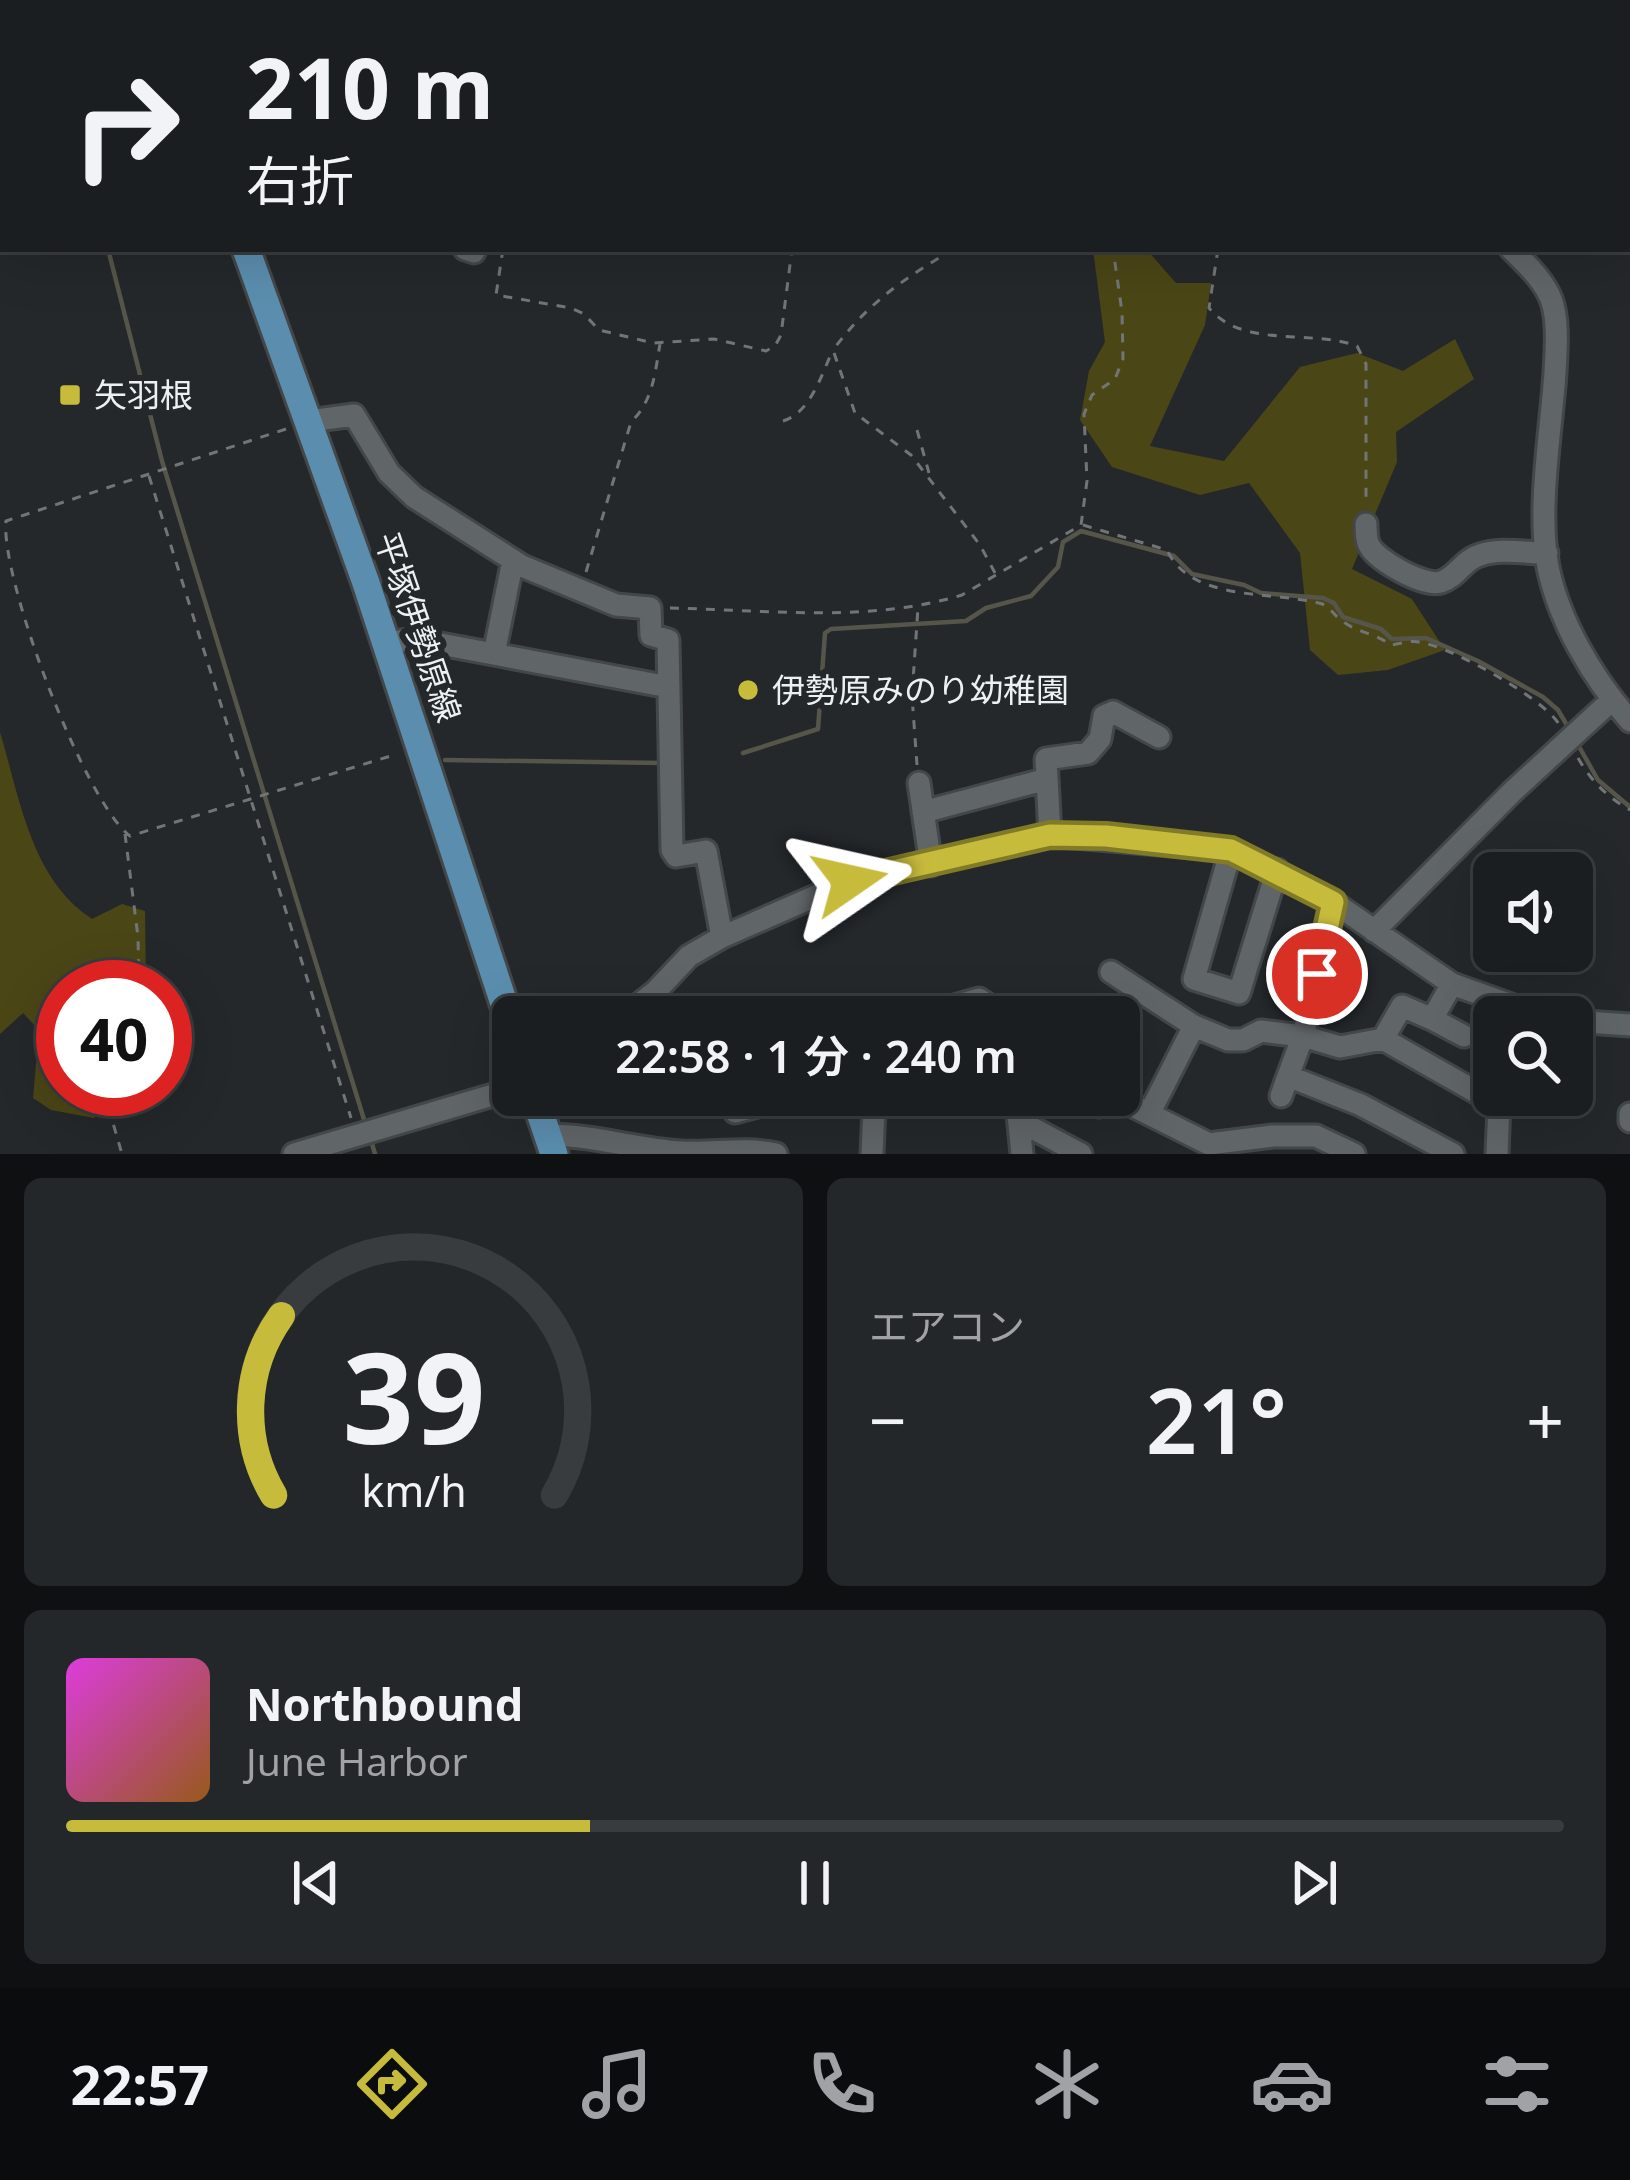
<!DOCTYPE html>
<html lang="ja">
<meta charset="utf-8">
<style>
:root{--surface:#1b1e20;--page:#242729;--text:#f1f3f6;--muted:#a0a2a5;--line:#393c3e;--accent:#c7bb3c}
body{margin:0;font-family:"Noto Sans","Noto Sans JP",sans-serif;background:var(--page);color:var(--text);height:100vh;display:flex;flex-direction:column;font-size:45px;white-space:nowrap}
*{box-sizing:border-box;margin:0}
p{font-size:39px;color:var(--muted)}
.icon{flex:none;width:66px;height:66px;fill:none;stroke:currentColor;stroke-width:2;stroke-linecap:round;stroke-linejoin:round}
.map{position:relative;height:1154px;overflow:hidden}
.panel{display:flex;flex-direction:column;gap:24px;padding:24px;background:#0f1012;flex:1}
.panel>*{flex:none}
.guide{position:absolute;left:0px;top:0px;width:1632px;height:252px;box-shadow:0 12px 48px #0002,0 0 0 3px var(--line);background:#1b1e20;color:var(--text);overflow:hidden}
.tools{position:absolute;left:1473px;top:852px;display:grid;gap:24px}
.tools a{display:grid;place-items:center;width:120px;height:120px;border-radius:18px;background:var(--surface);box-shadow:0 12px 48px #0002,0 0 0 3px var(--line);font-size:60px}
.speed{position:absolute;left:36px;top:960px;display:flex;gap:24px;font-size:60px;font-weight:700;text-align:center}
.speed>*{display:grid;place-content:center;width:156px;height:156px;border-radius:50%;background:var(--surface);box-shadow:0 12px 48px #0002,0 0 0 3px var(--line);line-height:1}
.speed .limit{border:18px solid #d22;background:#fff;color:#111}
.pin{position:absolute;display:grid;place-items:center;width:102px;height:102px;color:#fff;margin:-51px;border:6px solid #fff;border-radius:50%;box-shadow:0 3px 12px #0007}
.me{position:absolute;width:132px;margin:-66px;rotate:79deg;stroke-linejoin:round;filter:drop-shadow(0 0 9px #0008)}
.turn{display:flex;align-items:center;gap:42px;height:252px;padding:0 48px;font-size:54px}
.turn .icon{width:156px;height:156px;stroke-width:2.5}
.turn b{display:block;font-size:84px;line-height:102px}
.big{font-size:90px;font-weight:600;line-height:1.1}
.panel .card{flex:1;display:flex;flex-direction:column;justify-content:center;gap:18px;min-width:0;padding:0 42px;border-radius:18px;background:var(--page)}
.panel .dial{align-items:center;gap:0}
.dial svg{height:312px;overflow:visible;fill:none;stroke:var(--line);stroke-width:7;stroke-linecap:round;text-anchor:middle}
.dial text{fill:var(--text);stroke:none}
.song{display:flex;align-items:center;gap:36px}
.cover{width:144px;height:144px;border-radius:18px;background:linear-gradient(135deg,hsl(300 70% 55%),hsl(30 70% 35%))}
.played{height:12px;border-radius:6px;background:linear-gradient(90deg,var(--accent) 35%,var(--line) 35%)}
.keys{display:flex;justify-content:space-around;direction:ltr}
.heat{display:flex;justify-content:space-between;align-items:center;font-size:66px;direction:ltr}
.panel .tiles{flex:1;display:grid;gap:24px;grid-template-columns:1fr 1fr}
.card:last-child{grid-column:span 2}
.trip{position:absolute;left:492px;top:996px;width:648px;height:120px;border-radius:18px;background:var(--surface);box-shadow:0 12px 48px #0002,0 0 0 3px var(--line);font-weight:600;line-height:120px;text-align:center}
.tab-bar{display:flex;height:192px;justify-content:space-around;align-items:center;background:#0b0c0d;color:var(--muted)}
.tab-bar .icon{width:84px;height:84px}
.tab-bar .selected{color:var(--accent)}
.tab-bar b{font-size:54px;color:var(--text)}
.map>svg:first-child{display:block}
.green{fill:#4b4616}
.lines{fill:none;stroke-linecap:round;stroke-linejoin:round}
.stream{stroke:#565549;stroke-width:4.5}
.minor-casing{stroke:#434749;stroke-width:27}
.major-casing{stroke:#434749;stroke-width:33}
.path{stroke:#717577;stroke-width:3;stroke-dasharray:9 9;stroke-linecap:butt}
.minor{stroke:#606568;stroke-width:21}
.major{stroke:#5b8eae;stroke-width:27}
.route-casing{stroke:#817a27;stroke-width:30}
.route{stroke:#c7bb3c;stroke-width:21}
.poi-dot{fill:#c7bb3c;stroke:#24282b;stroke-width:4.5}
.labels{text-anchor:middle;stroke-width:12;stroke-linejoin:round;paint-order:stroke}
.poi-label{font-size:33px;fill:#edf0f2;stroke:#24282b;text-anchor:start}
.street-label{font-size:33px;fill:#edf0f2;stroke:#24282b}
</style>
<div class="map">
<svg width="1630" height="1154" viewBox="0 0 1630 1154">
<rect width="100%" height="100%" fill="#24282b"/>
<path class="green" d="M1093,249h53l30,34h35l-6,42 -55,121 74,15 76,-94 57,-14 46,18 52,-32 19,40 -78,53 1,30 -45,107 60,30 33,51 -57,20 -50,5 -28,-25 -10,-97 -51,-70 -49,12 -88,-28 -32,-47 9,-49 16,-29z
M0,732c20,67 31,147 92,187l30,-15 23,7 1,76h-83v102h61l-30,29 -43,-8 -18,-12 6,-68 -16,-17 -23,21z"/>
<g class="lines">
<path class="stream" d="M100,0v3
M108,249l54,212 204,665
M1577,743l21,37 32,27
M743,753l75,-24 7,-96 6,-4 135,-8 20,-13 45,-12 27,-29 5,-25 18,-11 93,25 18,18 52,11 17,8 62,5 11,5 9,14 38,12 11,10 34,-1 52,23 65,36 15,13 10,17
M445,760l217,3
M370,1137l5,17"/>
<defs>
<path id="minor" d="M590,0l1,3
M672,0v3
M1096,0l3,3
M1306,0v3
M281,3l1,-3
M407,3l2,-3
M465,249l9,3
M1511,249c15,15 32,30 40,50 8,21 5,52 4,74 -4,59 -18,136 -7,194 11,55 45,111 82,154
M309,421l45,-6 35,58 25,24 108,69 94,39 34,3 1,27 17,5 4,210 4,6 30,-5 16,86
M1366,524c0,6 0,13 2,19 6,17 56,44 73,39 16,-5 23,-23 39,-27 20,-7 46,-2 67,-2
M386,643l28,-4 255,48
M494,654l19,-94
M919,783l12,82
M923,812l124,-33
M1050,835l-4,-76 42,-6 12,-14 4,-23 9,-4 46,25
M1231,850l-37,129 45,14 38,-123
M1374,931l138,-139 100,-92
M1111,972l83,54 34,14h15l18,-9 42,5 37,11 43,-8 19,-33 30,13 20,-35
M623,1017l33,-26 33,-35 33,-19 128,-56 200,-46 181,15 102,52 119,82 93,33
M915,1017l64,-18 12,8 3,10
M1432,1019l32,17
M1572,1021l58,4
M1383,1039l116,66 -2,49
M1288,1076l15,-40 30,-134
M869,1095l5,14 -2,45
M1016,1095l6,59
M1281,1096l7,-20 73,29 92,49
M1099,1106l24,-5 86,43 64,-8h43l38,18
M735,1112l65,-17
M1149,1114l45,-88
M1630,1114v7
M1021,1122l60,32
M548,1135c45,0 88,14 133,17 32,2 63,-5 95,2
M294,1154l219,-65"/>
<path id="major" d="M145,0l1,3
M246,249l120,334 147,448
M534,1095l20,59"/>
</defs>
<use href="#minor" class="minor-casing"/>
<use href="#major" class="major-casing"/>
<path class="path" d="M805,0l2,3
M1237,0l2,3
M846,3l3,-3
M1250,3l3,-3
M1629,174h1
M503,249l-7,46 75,13 13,6 15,16 54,13 61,-4 52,12 9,-5 6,-11 11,-86
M954,249c-51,30 -85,53 -121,101l22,63 56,42 69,90 15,28
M1218,249l-9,59c34,41 103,21 148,38l9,18v140
M783,421c27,-8 38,-45 49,-69
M286,429l-280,92c-6,57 78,280 124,315l267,-82
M917,430l12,43
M149,476l202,642
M1083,525l84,25c24,52 104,41 152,53 12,3 13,11 22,17 14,12 34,13 50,25 8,-1 20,-5 28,-3 31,4 124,56 140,82
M586,572l45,-150c22,-21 24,-49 29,-78
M670,608c97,2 199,15 292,-13l119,-70 6,-44 -3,-67 8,-19 23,-16 8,-20 -1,-47 -9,-63
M1578,758c14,24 28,38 52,52
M917,765l-5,-69 6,-89
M125,834l13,103 1,50
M112,1089l1,34 9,31"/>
<use href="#minor" class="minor"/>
<use href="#major" class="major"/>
</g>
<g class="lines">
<defs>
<path id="route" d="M850,881l200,-46 56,1 125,14 102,52 -16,72"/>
</defs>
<use href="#route" class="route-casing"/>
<use href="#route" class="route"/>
</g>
<g class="poi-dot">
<rect x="58" y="383" width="24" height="24" rx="6"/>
<circle cx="748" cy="690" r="12"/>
</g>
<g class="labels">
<g class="poi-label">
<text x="94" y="407">矢羽根</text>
<text x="772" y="702">伊勢原みのり幼稚園</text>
</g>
<g class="street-label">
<text transform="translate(418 627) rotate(71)" y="12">平塚伊勢原線</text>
</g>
</g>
</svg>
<div class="tools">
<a><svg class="icon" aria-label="sound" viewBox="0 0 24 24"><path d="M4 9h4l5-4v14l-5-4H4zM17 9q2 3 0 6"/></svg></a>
<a><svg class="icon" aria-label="search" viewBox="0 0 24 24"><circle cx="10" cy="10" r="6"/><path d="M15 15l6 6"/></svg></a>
</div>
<div class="speed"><div class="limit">40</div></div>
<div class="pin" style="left:1317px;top:974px;background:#d93025"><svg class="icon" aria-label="arrive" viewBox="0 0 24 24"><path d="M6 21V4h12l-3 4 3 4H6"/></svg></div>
<svg class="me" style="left:850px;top:881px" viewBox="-20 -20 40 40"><path d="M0-17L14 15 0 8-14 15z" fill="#c7bb3c" stroke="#fff" stroke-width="4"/></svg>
<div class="trip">22:58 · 1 分 · 240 m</div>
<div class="guide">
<div class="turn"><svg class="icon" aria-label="right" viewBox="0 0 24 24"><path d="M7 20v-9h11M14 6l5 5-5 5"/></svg><div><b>210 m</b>右折</div></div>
</div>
</div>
<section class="panel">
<div class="tiles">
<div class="card dial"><svg viewBox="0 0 100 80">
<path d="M14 69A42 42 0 1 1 86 69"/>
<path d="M14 69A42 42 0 0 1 16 23" stroke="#c7bb3c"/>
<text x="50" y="56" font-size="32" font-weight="700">39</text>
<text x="50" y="72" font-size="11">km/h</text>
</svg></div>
<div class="card"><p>エアコン</p>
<div class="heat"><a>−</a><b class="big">21°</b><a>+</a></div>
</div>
<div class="card">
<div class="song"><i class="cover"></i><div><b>Northbound</b><p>June Harbor</p></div></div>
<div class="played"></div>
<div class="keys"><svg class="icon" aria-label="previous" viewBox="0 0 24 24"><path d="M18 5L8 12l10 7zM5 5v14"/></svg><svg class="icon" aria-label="pause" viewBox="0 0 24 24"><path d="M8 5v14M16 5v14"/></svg><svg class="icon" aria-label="next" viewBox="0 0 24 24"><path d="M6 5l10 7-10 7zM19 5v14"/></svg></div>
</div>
</div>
</section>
<nav class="tab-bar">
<b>22:57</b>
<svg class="icon selected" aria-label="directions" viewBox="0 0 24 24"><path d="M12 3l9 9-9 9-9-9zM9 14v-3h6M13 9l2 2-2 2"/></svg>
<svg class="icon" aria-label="music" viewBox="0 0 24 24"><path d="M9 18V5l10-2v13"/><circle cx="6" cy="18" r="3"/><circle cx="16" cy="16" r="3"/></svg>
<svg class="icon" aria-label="phone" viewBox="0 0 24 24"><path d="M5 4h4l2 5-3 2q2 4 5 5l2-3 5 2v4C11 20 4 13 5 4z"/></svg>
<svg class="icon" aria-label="climate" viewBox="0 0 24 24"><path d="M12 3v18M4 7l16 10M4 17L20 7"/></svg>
<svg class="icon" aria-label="car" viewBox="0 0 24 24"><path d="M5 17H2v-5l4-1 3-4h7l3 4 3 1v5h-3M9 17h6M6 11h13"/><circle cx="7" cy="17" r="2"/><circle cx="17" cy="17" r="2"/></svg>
<svg class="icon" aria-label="filters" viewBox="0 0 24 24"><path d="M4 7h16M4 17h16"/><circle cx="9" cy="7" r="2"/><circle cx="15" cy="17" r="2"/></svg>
</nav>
